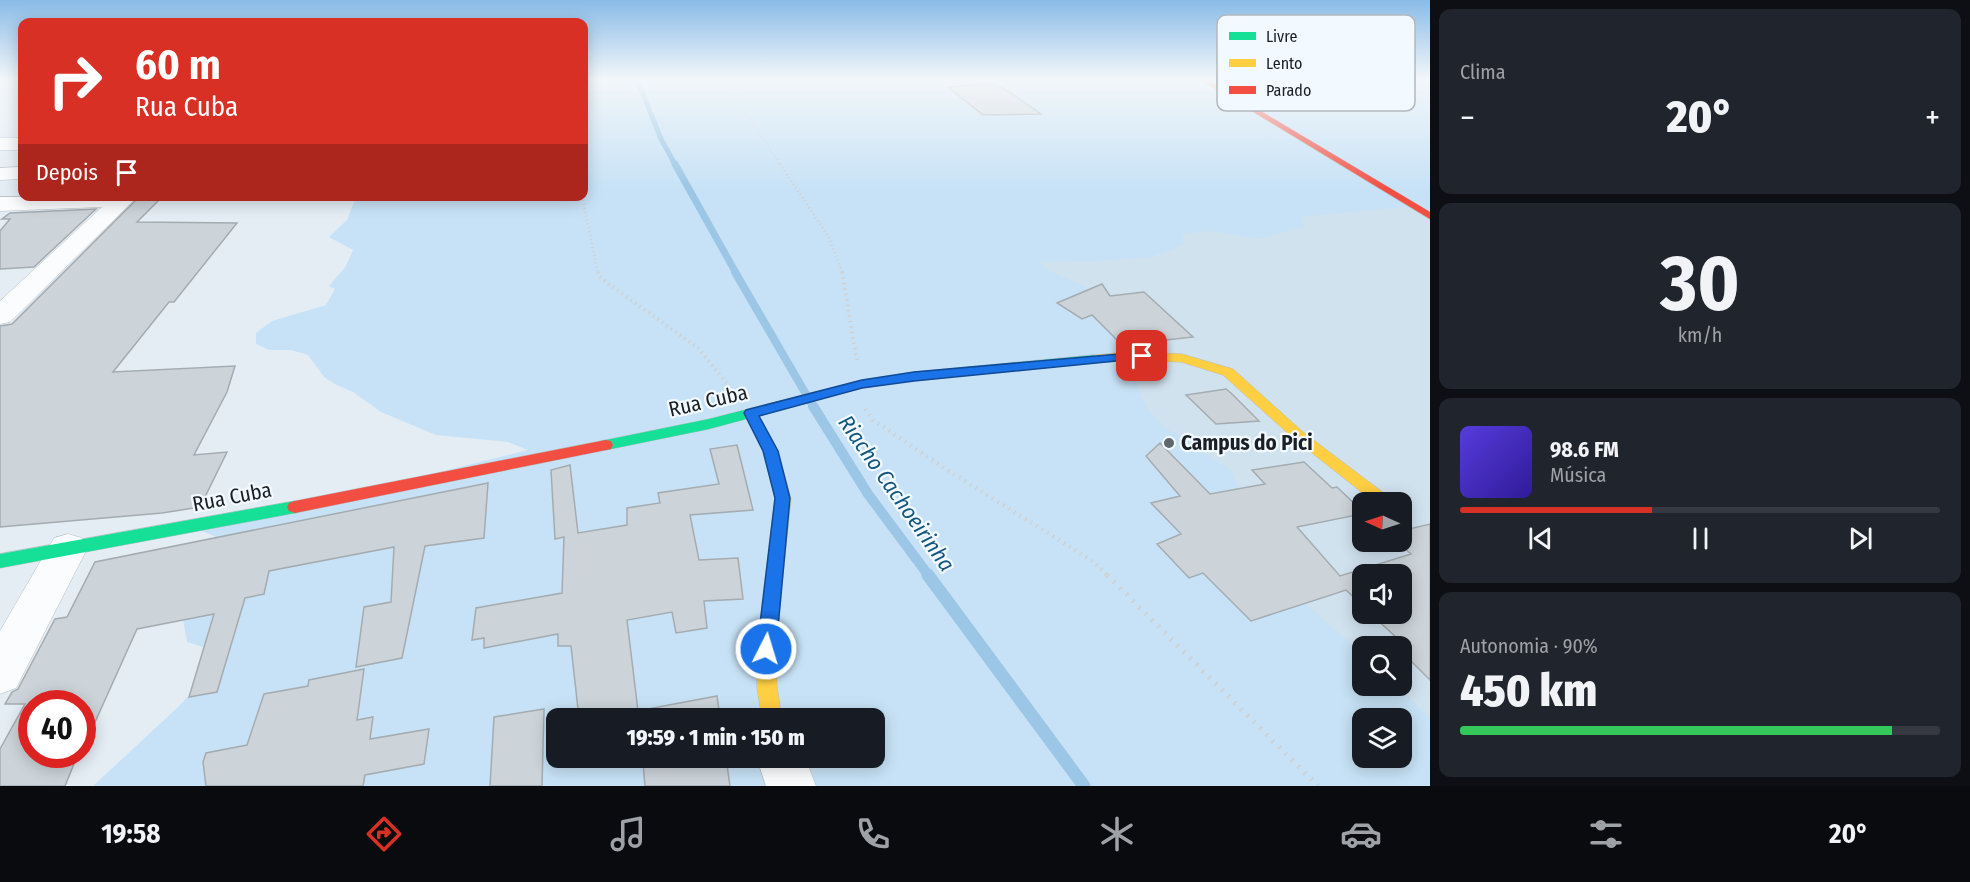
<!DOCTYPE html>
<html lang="pt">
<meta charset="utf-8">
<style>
:root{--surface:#171b24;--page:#20242c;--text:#f1f3f6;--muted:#9ea1a6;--line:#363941;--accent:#d93025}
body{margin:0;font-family:"Fira Sans Condensed",sans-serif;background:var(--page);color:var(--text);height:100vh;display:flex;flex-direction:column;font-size:22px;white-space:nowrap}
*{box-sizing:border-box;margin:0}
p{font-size:20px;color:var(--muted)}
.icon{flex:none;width:33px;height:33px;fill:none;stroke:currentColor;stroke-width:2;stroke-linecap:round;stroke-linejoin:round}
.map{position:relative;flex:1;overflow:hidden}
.details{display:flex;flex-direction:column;gap:9px;padding:9px;background:#0d0f14;width:540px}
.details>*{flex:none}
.top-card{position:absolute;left:18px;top:18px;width:570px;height:183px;border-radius:12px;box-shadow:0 3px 15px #0003;background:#d93025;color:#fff;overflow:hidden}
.needle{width:39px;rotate:273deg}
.tools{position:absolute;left:1352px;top:492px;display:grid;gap:12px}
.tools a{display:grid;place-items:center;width:60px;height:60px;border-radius:12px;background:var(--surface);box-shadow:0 3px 15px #0003;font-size:30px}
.speed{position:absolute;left:18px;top:690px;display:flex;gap:12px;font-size:30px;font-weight:700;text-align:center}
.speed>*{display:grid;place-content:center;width:78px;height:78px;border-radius:50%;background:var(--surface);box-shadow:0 3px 15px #0003;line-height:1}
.speed .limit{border:9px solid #d22;background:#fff;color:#111}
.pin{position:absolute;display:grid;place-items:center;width:51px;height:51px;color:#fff;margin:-26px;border-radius:12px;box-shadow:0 3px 9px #0006}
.me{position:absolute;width:66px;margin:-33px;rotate:5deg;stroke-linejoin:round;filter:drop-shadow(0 0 4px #0008)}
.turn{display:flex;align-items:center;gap:21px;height:126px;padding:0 18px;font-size:27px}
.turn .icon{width:78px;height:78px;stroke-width:2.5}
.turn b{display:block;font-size:42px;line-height:51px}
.then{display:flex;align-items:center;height:57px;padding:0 18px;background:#0003;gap:12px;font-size:22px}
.big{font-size:45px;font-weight:800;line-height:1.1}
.details .tile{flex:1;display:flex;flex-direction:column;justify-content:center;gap:9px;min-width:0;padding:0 21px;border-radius:12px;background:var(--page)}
.details .dial{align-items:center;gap:0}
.dial b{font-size:78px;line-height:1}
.song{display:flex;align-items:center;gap:18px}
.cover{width:72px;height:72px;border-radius:9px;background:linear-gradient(135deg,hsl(250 70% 55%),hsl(250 70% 35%))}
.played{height:6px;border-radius:3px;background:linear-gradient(90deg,var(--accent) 40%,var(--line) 40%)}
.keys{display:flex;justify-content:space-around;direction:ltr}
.heat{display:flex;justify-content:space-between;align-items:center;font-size:33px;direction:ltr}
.charge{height:9px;border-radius:4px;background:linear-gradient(90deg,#34c759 90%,var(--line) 0)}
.trip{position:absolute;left:546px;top:708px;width:339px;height:60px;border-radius:12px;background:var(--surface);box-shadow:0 3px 15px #0003;font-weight:800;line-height:60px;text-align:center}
.menu{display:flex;height:96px;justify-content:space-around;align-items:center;background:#090b0e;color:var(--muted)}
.menu .icon{width:42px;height:42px}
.menu .current{color:var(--accent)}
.menu b{font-size:27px;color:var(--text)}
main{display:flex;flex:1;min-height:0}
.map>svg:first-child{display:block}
.built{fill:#d1e2ef;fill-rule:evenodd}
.green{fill:#c7e2f6;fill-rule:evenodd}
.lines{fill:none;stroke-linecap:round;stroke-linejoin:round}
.stream-far4{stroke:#9bc6e5;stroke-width:5}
.stream-far3{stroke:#9bc6e5;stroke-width:7}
.stream-far2{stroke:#9bc6e5;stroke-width:8}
.stream-far1{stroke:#9bc6e5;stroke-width:10}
.stream{stroke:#9bc6e5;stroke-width:13}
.building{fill:#ccd4d9;stroke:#a4acb1;stroke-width:1.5}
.street-casing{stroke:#b8bfc4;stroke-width:1}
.fast-casing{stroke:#b8bfc4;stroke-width:1}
.slow-casing{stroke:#b8bfc4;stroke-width:1}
.jam-casing{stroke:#b8bfc4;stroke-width:1}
.path-far4{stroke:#cfd1d3;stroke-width:2;stroke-dasharray:1 3;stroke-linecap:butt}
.path-far3{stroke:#cfd1d3;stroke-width:3;stroke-dasharray:1 3;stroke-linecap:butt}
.path-far2{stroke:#cfd1d3;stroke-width:4;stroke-dasharray:1.5 4;stroke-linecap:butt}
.path-far1{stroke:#cfd1d3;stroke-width:4.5;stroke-dasharray:1.5 5;stroke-linecap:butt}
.path{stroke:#cfd1d3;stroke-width:5;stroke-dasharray:2 7;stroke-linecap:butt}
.street{fill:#fbfcfd;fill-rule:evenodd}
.fast{fill:#16e098;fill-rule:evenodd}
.slow{fill:#ffcf43;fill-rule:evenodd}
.jam{fill:#f24e42;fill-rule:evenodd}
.route{fill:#1a73e8;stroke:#114b97;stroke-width:1.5}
.poi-dot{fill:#60676d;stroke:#f3faff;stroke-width:2}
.labels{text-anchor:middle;stroke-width:4.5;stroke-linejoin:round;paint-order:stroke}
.street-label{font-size:21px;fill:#191f24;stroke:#f3faff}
.poi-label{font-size:21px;font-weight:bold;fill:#191f24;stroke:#f3faff;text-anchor:start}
.water-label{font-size:22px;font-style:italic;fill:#13577e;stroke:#f3faff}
.key{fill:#f3faff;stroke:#b2b8bd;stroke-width:1.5}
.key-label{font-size:16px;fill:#191f24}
</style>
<main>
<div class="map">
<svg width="1430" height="786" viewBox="0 0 1430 786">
<rect width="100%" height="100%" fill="#e4edf4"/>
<path class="built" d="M584,79h846v707h-112l-734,-590zM1362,502h39v40h-39zM1362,574h39v40h-39zM1362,646h39v40h-39zM1362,718h39v40h-39z"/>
<path class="green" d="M584,79h611l97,59 18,1 -99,-60h219v131l-26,-3 -104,10 5,9 -45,13 -51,-8 -26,3 1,11 -33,12 -54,4 -57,1 6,7 49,22 18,27 -7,12 31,37 3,27 8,15 14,16 69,45 8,18 -8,15 32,64 99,86v33h35l33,32v68h-1337l84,-78 28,-30 8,-28 -26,-8 -4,-23 49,-75 -30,-13 326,-81 -20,-8 -72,-7 -55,-23 -28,-20 -16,-7 -13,-8 -16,-22 -17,-5h-22l-13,-6v-11l16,-12 54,-16 9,-16 -6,-3 17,-20 7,-16 -24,-13 18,-17 9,-23 228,-1zM556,718h318v40h-318zM1362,718h39v40h-39z"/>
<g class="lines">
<path class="stream-far4" d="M637,79l24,60 15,27"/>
<path class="stream-far3" d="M675,164l61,109"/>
<path class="stream-far2" d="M735,272l79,136"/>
<path class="stream-far1" d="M813,406l55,88 61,82"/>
<path class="stream" d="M928,575l156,211"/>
</g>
<path class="building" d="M994,84l14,7 33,23 -58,1 -35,-28z
M140,196h23l-26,26 100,1 -63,79h-5l-56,70 122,-6 -8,26 -33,63 33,-3 -27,55 -38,6 -162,14v-201l12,-2z
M96,209l-62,58 -34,2v-38l10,-12h-8l8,-6z
M1102,284l8,12 34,-4 49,45 -71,8 -30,-30 -10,4 -25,-16z
M1226,389l5,4 28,28 -43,3 -30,-29z
M1160,443l50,51 55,-10 -13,-14 52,-8 28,26 5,-1 25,24v3l-65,13 43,49 71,-22 -14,-12h4v-11l29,-7v156l-29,-29v-5h-5l-3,-3 7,-2 -29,-27h30v-40h-39v31l-16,-15 -95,31 -48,-48 -14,5 -32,-34 24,-10 -30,-31 29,-7 -34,-40z
M737,445l16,65 -63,5 9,45 39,-2 5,41 -39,2 3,27 -31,5 -4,-21 -45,8 11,91 -41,7h-18l-8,-72h-13v-12l-74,14v-10l-12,2 4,-32 86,-15 2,-56 -9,2 -4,-69 19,-5 8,68 49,-8v-17l33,-5 -2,-10 61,-9 -9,-35z
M488,483l-4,55 -59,8 -23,112 -46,9 8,-60 27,-5 3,-55 -125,24 -5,23 -19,4 -28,94 -28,5 25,-83 -77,15 -55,122v-47h-50v50h46l-13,32h-65v-37l25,-45h-20l7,-12 6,-3 37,-70 12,-2 28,-55z
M364,669l-7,51 16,-3 -3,22 59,-10 -5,35 -59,11 -2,11h-157l-3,-24 3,-9 41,-8 17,-51 44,-8 1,-6z
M717,696l3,22h-77l-1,-8z
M544,709l-2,77h-52l4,-69z
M648,758h78l4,28h-85l-2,-23 6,-1z"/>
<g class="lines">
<defs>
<path id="street" d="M0,138h22v12h-22z
M22,167v12l-22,1v-12z
M138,196l-128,126 -10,2v-23l102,-94 -102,4v-14z
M68,534l14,4 5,11 -71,139 -16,6v-63l54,-93z
M757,758h48l11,28h-50z"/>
<path id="fast" d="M1095,355l6,4 -1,3 -186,18 -52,8 -153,41 -103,21 -5,-1 -2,-4 2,-4 5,-1 103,-21 153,-39 52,-8z
M295,501l6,2 2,4 -2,4 -6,2 -295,55v-14z"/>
<path id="slow" d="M1130,352l52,2 51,15 70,63 86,65 1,5h-16l-81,-64 -70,-63 -42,-13 -51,-2 -35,3 -6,-4 6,-4z
M751,408l5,2 22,41 13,48 -16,150 2,39 5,30h-20l-5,-30v-39l18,-150 -11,-48 -20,-38z"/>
<path id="jam" d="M1199,79h8l223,133v7z
M606,440l5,1 2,4 -2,4 -316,64 -6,-2 -2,-4 2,-4 6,-2z"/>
</defs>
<use href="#street" class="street-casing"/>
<use href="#fast" class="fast-casing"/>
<use href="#slow" class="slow-casing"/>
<use href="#jam" class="jam-casing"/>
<path class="path-far4" d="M724,79l57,87"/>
<path class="path-far3" d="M780,164l48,72 15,37
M582,196l16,77"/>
<path class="path-far2" d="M598,272l1,5 99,71 35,43
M842,272l15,89"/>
<path class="path-far1" d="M865,409l8,11 68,46 153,96 14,14"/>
<path class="path" d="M1107,575l211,211"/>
<use href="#street" class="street"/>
<use href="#fast" class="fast"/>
<use href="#slow" class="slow"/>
<use href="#jam" class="jam"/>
</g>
<linearGradient id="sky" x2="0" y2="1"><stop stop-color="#89bbe7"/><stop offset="0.42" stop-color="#f3f7fa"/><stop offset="1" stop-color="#f3f7fa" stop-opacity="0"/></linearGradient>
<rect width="1430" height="189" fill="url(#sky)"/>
<path class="route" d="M1142,352l6,4 -2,2 -232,23 -52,7 -103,28 19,35 12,47 -14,151 -3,6 -7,3 -6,-3 -3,-6 18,-151 -12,-47 -19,-38 2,-3 116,-30 52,-8z"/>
<circle class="poi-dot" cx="1169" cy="443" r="6"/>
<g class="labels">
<g class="street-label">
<text transform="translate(708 401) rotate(-13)" y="7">Rua Cuba</text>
<text transform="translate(232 497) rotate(-11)" y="7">Rua Cuba</text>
</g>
<g class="poi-label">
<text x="1181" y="450">Campus do Pici</text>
</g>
<g class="water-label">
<text transform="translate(897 493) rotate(55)" y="8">Riacho Cachoeirinha</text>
</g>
</g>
<rect x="1217" y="15" width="198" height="96" rx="9" class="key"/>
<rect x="1229" y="32" width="27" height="8" fill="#16e098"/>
<rect x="1229" y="59" width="27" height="8" fill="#ffcf43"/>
<rect x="1229" y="86" width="27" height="8" fill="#f24e42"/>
<g class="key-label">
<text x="1266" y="42">Livre</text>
<text x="1266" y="69">Lento</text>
<text x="1266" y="96">Parado</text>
</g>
</svg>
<div class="tools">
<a><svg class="needle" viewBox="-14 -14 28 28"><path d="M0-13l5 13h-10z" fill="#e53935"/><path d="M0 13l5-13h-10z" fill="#9ea1a6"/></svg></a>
<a><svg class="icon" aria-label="sound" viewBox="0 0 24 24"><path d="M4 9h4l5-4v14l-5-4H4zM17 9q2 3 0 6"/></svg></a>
<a><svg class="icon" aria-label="search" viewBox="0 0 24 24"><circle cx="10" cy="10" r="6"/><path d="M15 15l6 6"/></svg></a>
<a><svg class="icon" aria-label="layers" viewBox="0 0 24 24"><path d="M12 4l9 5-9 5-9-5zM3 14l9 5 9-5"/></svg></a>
</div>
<div class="speed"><div class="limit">40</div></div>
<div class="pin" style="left:1142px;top:356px;background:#d93025"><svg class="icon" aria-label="arrive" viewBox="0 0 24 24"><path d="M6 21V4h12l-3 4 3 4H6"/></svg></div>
<svg class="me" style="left:766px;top:649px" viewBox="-20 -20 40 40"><circle r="17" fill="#1a73e8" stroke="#fff" stroke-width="3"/><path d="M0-11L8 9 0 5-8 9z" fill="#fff"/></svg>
<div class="trip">19:59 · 1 min · 150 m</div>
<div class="top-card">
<div class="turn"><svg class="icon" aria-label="right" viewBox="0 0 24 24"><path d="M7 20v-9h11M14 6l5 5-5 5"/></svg><div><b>60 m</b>Rua Cuba</div></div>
<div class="then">Depois<svg class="icon" aria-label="arrive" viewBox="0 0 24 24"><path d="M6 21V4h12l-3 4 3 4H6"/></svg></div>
</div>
</div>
<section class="details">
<div class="tile"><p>Clima</p>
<div class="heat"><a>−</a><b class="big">20°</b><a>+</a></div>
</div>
<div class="tile dial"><b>30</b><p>km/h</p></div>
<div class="tile">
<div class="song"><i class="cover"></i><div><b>98.6 FM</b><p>Música</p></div></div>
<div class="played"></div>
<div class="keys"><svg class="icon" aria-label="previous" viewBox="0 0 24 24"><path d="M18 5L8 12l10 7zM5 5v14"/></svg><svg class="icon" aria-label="pause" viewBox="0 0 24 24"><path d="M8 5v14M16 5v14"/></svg><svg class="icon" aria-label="next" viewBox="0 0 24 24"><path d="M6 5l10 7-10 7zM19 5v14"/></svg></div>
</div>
<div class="tile"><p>Autonomia · 90%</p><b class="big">450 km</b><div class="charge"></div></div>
</section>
</main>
<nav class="menu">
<b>19:58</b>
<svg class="icon current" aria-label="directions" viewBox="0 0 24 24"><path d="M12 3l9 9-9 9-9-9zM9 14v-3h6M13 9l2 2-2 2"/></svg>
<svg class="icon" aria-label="music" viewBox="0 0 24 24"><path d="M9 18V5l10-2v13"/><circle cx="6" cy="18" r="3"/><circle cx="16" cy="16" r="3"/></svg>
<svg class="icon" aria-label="phone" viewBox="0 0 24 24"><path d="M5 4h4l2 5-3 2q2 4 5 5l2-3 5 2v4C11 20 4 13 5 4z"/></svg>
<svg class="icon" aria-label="climate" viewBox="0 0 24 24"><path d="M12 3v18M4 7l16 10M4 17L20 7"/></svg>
<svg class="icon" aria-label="car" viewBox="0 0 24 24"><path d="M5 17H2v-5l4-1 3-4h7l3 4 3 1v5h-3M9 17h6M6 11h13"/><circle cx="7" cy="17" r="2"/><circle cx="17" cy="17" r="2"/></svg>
<svg class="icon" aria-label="filters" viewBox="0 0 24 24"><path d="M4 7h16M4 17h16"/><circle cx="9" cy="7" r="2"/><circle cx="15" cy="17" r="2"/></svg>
<b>20°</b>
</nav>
